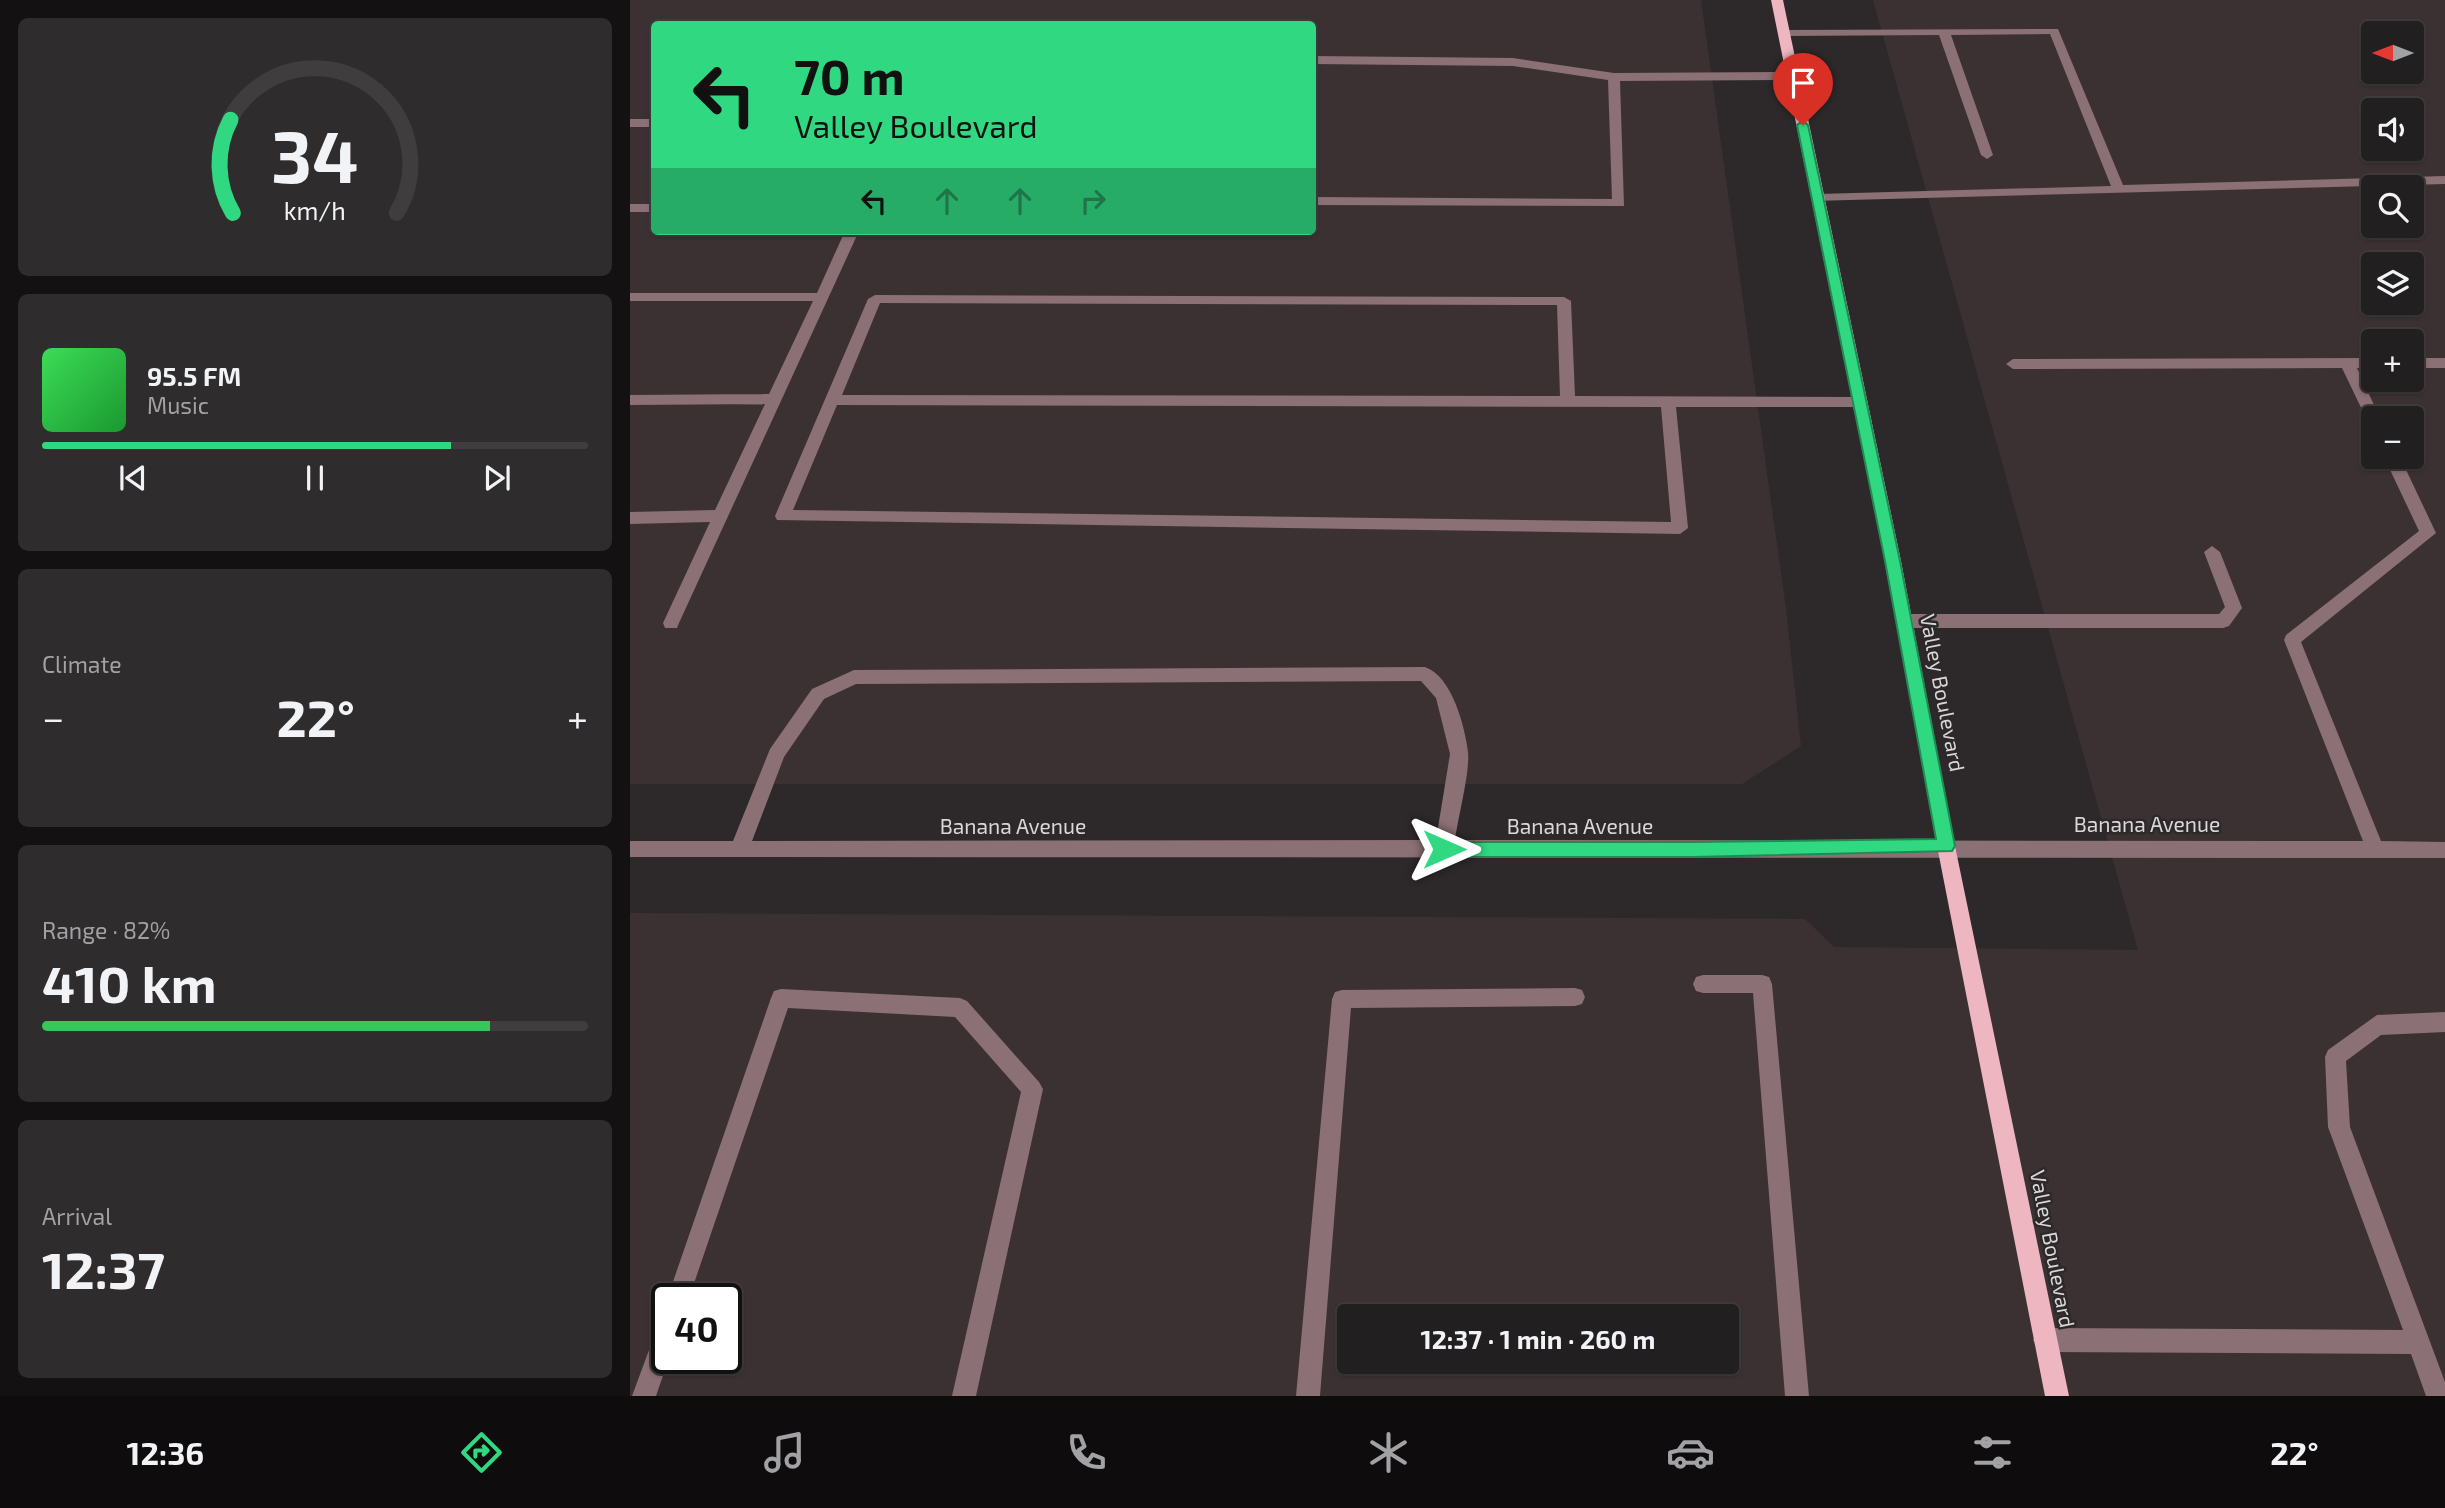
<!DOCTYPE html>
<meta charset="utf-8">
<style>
:root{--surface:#221f20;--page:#2e2c2d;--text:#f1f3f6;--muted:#a2a2a5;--line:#3f3d3e;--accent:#31d882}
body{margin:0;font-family:"Exo 2",sans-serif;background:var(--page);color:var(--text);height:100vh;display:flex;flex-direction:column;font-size:26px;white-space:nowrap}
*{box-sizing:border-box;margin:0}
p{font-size:23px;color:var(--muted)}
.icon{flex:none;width:38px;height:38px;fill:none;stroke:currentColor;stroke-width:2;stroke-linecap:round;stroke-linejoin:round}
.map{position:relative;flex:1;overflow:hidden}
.panel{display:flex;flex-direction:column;gap:18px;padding:18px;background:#131112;width:630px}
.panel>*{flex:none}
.guide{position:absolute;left:21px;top:21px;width:665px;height:214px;border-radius:7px;box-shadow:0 2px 5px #0004,0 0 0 2px var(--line);background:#31d882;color:#111;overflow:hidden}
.needle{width:46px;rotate:270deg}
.fabs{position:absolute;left:1731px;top:21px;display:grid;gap:14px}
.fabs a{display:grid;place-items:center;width:63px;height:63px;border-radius:7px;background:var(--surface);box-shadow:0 2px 5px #0004,0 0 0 2px var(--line);font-size:35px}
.speed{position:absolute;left:21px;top:1283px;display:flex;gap:14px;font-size:35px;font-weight:700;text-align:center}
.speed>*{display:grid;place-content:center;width:91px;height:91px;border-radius:50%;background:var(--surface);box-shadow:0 2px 5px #0004,0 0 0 2px var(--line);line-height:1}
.speed .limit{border:4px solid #111;border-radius:10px;background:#fff;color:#111}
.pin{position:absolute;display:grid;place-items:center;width:60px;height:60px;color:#fff;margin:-72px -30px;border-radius:50% 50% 50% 0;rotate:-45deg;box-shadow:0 0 7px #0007}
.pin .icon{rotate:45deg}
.me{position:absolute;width:77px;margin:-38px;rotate:90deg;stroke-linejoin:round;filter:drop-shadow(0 0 5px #0008)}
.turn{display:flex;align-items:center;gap:24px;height:147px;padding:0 28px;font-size:32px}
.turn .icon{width:91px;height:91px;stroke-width:2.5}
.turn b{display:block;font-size:49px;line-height:60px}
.lanes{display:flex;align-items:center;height:66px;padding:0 28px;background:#0003;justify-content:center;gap:35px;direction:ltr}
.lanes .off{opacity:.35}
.big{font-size:52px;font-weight:700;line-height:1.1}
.panel .widget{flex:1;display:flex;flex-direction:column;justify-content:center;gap:10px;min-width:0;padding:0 24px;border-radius:10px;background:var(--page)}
.panel .dial{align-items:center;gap:0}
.dial svg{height:182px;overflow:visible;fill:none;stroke:var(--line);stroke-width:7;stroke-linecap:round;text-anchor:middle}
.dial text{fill:var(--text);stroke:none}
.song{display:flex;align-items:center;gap:21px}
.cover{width:84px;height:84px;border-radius:10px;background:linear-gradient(135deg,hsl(130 70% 55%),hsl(130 70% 35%))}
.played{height:7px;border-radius:4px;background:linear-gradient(90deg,var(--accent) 75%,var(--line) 75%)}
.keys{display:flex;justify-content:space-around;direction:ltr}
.heat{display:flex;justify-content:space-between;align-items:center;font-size:38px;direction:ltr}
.charge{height:10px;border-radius:5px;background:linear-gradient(90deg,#34c759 82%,var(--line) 0)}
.trip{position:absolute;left:707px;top:1304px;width:402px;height:70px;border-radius:7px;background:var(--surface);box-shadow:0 2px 5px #0004,0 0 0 2px var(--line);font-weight:700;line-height:70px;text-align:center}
.tabs{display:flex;height:112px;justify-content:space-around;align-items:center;background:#0e0c0d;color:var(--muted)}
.tabs .icon{width:49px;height:49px}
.tabs .active{color:var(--accent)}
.tabs b{font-size:32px;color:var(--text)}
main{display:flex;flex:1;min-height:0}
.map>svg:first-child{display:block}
.built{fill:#3b3133;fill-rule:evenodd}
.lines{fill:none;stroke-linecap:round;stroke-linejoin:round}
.minor{fill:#8b7075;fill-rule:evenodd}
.major{fill:#edb6c1;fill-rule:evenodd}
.route{fill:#31d882;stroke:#208c54;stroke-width:2}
.labels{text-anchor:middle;stroke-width:5;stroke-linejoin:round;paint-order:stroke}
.street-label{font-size:21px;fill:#dad7d8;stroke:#2d292a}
</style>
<main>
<section class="panel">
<div class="widget dial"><svg viewBox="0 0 100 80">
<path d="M14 69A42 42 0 1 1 86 69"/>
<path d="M14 69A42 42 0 0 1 13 28" stroke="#31d882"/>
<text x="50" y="56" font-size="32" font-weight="700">34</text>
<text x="50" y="72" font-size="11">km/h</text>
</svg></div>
<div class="widget">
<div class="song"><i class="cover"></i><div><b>95.5 FM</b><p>Music</p></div></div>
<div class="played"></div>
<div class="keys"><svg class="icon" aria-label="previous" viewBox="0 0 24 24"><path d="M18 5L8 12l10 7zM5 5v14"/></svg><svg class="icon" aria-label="pause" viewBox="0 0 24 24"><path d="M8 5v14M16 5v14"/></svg><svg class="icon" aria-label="next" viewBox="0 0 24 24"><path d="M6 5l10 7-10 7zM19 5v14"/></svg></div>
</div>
<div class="widget"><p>Climate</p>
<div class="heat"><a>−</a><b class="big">22°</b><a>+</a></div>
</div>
<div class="widget"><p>Range · 82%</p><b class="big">410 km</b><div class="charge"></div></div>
<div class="widget"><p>Arrival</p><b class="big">12:37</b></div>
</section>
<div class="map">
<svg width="1815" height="1396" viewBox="0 0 1815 1396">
<rect width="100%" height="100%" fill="#2d292a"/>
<path class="built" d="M0,0h1071l85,609 15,137 -59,38h-1112zM24,24h658v207h-658z
M1243,0h572v1396h-1815v-483l1175,6 29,28 304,3zM1743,33h39v39h-39zM1743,110h39v39h-39zM1743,187h39v39h-39zM1743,264h39v39h-39zM1743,341h39v39h-39zM1743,418h39v39h-39zM37,1298h59v60h-59zM719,1316h378v46h-378z"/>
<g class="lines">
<path class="minor" d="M1428,29l65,156 322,-9v8l-632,17 -1,-3 6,-4 293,-8 -61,-152 -99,1 42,120 -6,4 -6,-4 -42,-120 -155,1 -6,-3 6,-3z
M682,56l201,2 101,15 178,-1 6,4 -6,4 -172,1 4,125 -312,-1v-8l300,2 -4,-119 -95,-14 -201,-2z
M0,119h24v8h-24z
M0,204h24v8h-24z
M215,231h14l-180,392 -2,5h-12l-2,-5 47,-101 -80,2v-12l85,-2 50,-106 -135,1v-10l139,-1 44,-93h-183v-8h187z
M245,295l689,2 7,4 4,95 285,1 7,5 -7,5h-184l12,121 -8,6 -903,-14 -2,-4 93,-217zM250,303l677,2 3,91 -718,-1zM207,405l824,2 10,115 -878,-12z
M1743,358v10h-16l23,50h-7v5l-7,-5 -24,-50 -329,1 -7,-5 7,-5z
M1782,358h33v10h-33z
M1754,457h16l36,76 -135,109 80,199 64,1v16l-1815,-1v-16h103l37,-92 42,-60 42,-19 571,-3c27,9 40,60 43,85 2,21 -10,65 -13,88l908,1 -79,-201 2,-5 133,-104zM791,681l15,17 14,56 -14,86 -684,1 32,-84 40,-58 32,-15z
M1582,546l8,6 22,56 -13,18 -6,2h-319l-6,-2 -2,-5 2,-5 6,-2h315l6,-7 -21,-55z
M1073,975h59l7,2 3,7 37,412h-24l-32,-403h-50l-7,-2 -3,-7 3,-7z
M945,988l7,2 3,7 -3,7 -7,2 -224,2 -31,388h-24l36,-397 3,-7 7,-2z
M151,989l179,9 7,3 72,81 4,7 -67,307h-24l69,-304 -66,-75 -167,-9 -99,290 -22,1 104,-301 3,-7z
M1815,1012v20l-64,3 -35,26 4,66 95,255v14h-19l-15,-42 -366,-2 -8,-4 -4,-8 4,-8 8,-4 358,2 -75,-203 -3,-70 3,-7 49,-35z
M37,1319v39h2l-13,38h-24l27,-73z"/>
<path class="major" d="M1141,0h12l118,561 54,285 114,550h-24l-108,-550 -52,-285z"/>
</g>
<path class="route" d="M1173,121l5,4 92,436 55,285 -3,5 -259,6h-249l-6,-2 -2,-6 2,-5 6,-2h249l243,-3 -51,-278 -88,-436z"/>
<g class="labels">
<g class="street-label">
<text transform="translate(1312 693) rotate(79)" y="7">Valley Boulevard</text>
<text x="1517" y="832">Banana Avenue</text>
<text x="383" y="834">Banana Avenue</text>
<text x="950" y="834">Banana Avenue</text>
<text transform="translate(1422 1249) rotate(79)" y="7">Valley Boulevard</text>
</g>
</g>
</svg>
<div class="fabs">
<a><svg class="needle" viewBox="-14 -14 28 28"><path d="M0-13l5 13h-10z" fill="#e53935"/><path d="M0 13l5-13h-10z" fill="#a2a2a5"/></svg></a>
<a><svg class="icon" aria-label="sound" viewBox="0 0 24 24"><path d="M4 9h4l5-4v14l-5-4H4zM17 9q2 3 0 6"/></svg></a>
<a><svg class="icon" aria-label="search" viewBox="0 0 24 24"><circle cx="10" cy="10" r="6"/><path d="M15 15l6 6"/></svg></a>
<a><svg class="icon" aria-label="layers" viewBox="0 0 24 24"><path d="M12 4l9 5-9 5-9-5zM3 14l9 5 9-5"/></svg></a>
<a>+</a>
<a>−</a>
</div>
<div class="speed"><div class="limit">40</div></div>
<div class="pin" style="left:1173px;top:125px;background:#d93025"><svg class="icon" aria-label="arrive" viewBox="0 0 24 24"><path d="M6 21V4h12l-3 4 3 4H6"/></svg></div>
<svg class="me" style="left:814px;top:849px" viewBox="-20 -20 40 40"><path d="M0-17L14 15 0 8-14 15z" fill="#31d882" stroke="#fff" stroke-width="4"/></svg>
<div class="trip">12:37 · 1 min · 260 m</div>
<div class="guide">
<div class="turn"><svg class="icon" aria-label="left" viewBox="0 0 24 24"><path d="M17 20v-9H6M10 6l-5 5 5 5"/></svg><div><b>70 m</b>Valley Boulevard</div></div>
<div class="lanes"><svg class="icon" aria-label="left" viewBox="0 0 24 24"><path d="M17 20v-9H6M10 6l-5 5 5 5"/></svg><svg class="icon off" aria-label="ahead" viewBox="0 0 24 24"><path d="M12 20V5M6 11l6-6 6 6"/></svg><svg class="icon off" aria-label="ahead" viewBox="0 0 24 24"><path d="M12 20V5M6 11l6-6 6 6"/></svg><svg class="icon off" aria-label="right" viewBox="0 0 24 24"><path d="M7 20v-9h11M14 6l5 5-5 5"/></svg></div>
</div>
</div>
</main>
<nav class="tabs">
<b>12:36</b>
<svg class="icon active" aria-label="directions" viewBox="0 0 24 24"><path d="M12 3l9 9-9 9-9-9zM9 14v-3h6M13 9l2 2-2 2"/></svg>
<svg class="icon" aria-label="music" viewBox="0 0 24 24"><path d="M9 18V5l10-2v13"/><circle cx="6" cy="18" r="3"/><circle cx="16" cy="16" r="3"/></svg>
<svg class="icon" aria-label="phone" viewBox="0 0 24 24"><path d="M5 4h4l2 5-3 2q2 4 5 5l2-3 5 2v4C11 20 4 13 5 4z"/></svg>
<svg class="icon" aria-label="climate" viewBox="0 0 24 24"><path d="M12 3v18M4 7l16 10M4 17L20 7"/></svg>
<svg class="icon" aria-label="car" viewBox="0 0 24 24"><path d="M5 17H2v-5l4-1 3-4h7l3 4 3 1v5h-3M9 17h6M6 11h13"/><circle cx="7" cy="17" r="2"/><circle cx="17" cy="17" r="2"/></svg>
<svg class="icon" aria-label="filters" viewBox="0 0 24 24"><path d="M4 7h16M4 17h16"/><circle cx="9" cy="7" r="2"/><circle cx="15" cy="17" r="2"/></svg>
<b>22°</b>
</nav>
